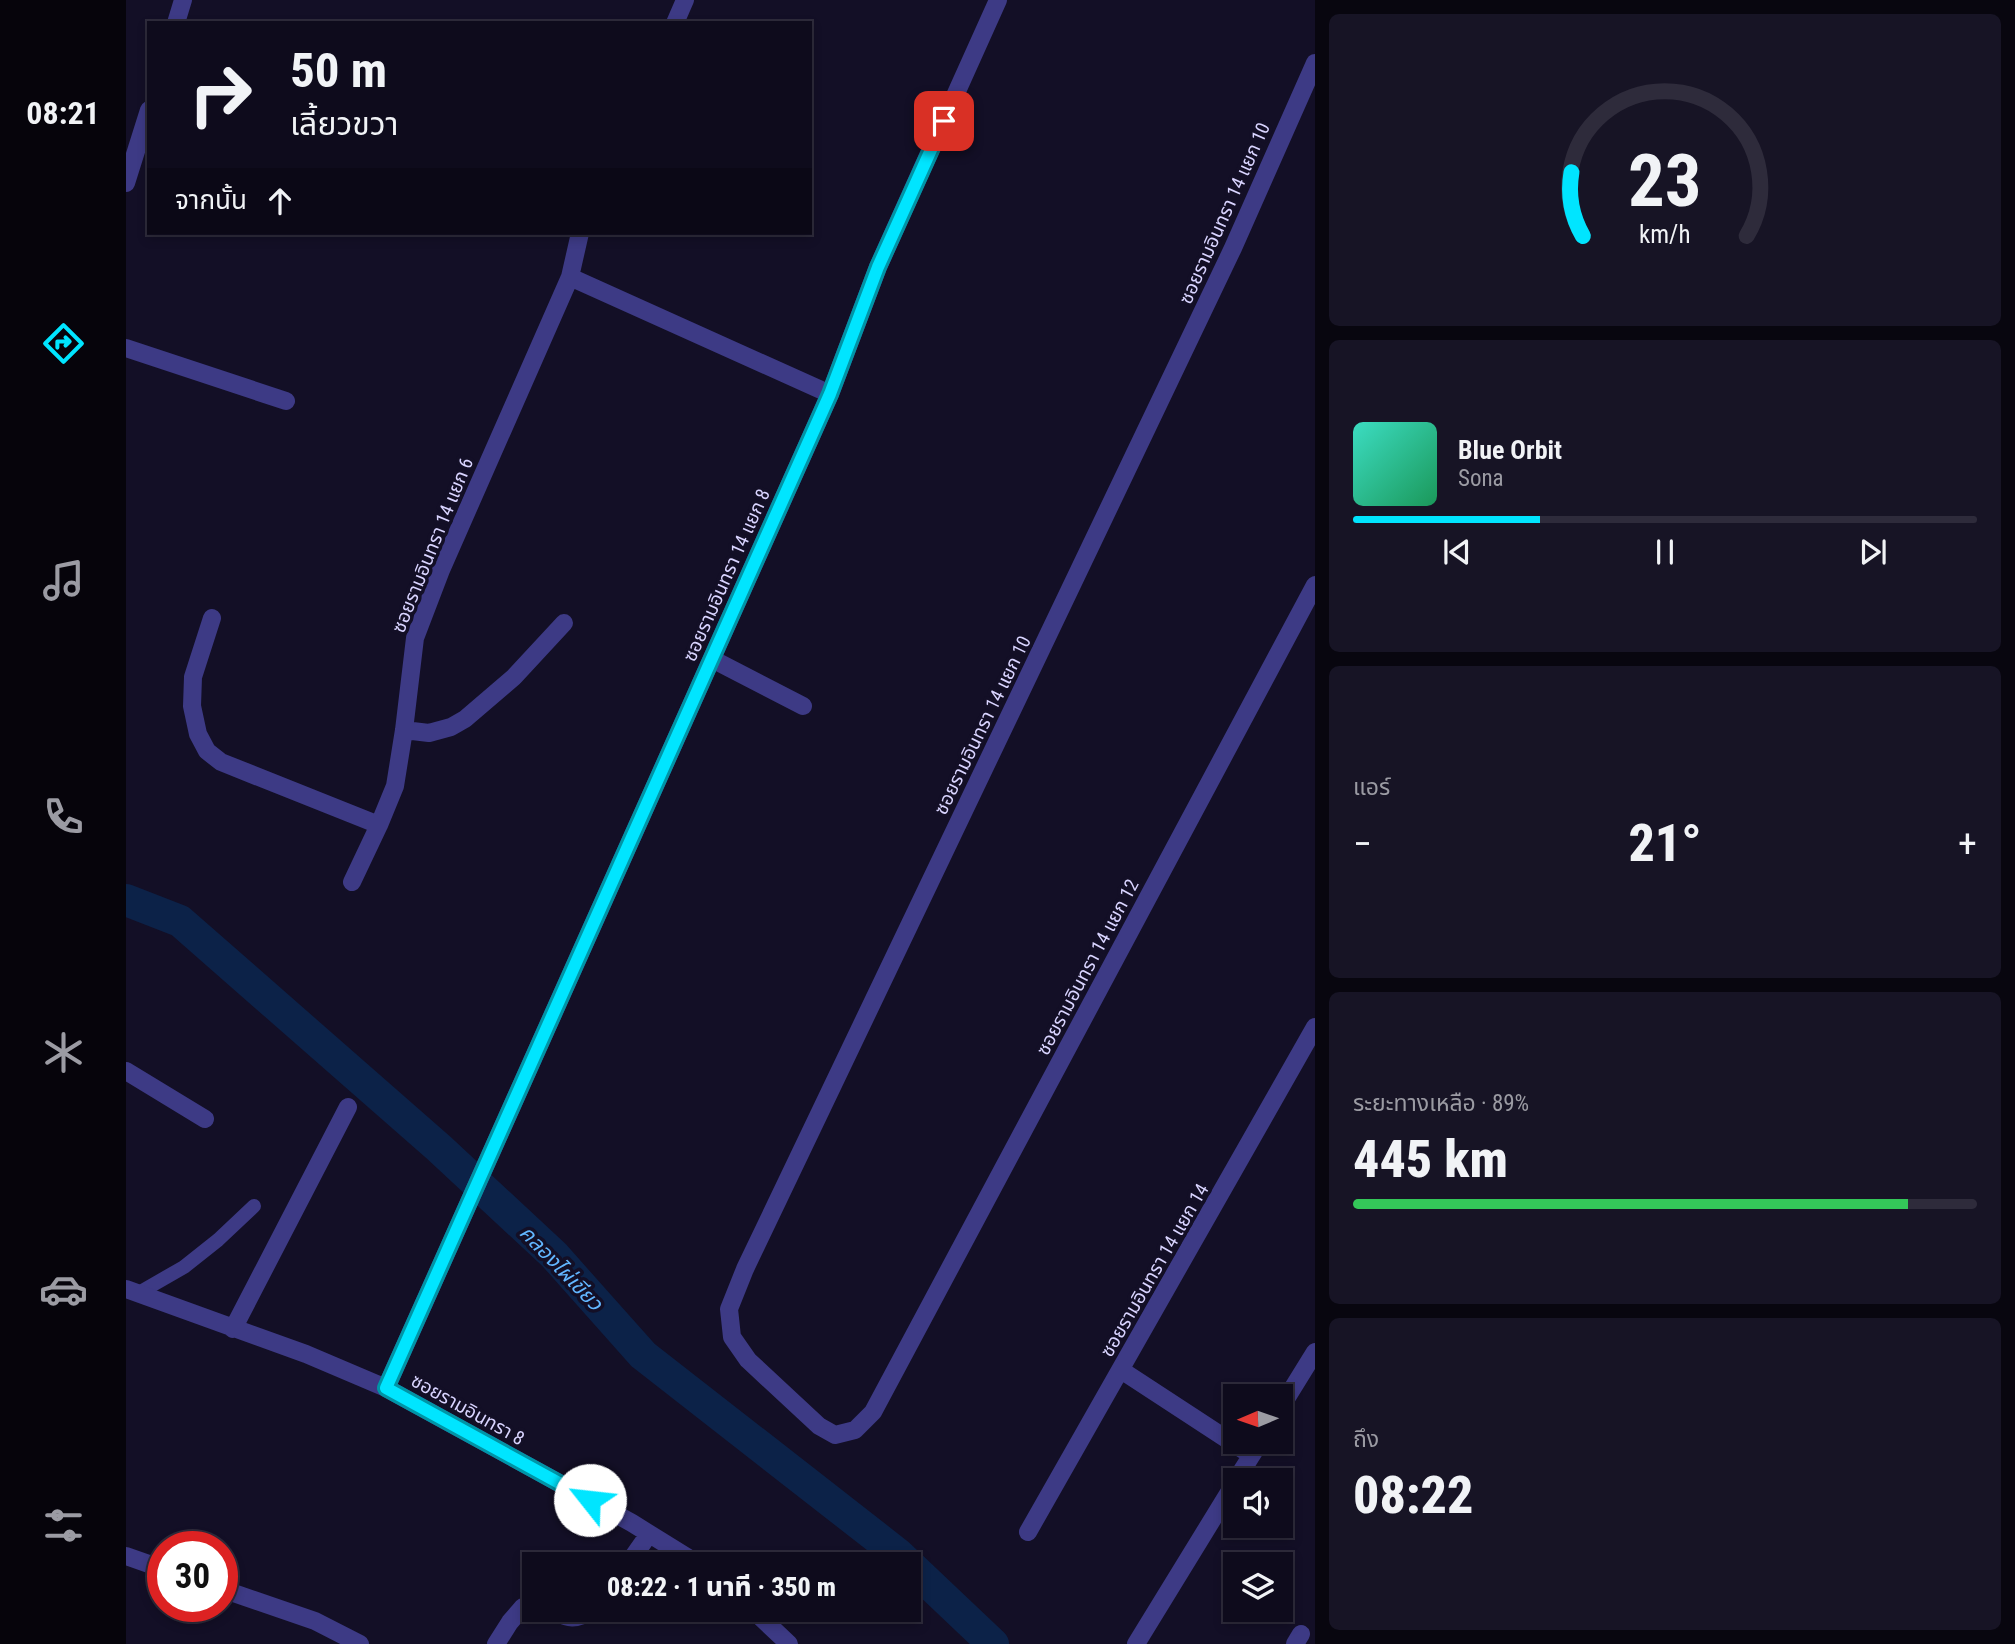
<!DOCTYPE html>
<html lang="th">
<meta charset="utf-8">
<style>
:root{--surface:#0e0b1c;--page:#171425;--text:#f1f3f6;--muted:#9b9ba3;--line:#2e2b3b;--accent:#00e5ff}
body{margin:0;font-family:"Roboto Condensed","Noto Sans Thai",sans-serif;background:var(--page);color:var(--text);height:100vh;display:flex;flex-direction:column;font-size:26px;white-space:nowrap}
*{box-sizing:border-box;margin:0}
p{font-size:23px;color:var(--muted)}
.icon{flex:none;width:38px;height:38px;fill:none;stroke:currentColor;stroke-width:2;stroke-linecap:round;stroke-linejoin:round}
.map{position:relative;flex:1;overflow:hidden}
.panel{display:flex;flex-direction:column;gap:14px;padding:14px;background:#08060f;width:700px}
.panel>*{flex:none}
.banner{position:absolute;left:21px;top:21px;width:665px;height:214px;border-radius:0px;box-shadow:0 4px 10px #0003,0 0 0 2px var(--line);background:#0e0b1c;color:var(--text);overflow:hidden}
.needle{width:46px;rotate:268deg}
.fabs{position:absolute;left:1097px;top:1384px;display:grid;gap:14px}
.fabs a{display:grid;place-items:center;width:70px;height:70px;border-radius:0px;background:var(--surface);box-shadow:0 4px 10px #0003,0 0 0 2px var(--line);font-size:35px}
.speed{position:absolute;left:21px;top:1531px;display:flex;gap:14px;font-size:35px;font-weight:700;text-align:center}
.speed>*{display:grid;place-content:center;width:91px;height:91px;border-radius:50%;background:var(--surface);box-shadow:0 4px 10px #0003,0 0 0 2px var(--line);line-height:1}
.speed .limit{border:10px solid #d22;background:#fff;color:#111}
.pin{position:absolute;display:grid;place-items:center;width:60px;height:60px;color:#fff;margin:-30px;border-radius:14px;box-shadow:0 4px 10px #0006}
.me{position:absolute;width:77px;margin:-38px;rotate:299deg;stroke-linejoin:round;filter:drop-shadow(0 0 5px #0008)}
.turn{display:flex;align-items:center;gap:24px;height:147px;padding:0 28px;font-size:32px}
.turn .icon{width:91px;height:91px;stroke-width:2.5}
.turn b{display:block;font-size:49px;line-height:60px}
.then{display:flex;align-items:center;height:66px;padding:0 28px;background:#0003;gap:14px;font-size:26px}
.big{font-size:52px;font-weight:800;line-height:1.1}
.panel .widget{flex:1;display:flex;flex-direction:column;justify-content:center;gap:10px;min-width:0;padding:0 24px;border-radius:10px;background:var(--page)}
.panel .dial{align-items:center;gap:0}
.dial svg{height:182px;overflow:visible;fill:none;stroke:var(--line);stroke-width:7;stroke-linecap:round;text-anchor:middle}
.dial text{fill:var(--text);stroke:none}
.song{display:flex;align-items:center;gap:21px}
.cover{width:84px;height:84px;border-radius:10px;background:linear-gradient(135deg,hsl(170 70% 55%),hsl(150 70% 35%))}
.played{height:7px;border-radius:4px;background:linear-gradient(90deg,var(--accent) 30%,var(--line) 30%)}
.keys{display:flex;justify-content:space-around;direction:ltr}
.heat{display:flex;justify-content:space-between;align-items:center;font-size:38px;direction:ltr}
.charge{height:10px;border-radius:5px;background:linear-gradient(90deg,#34c759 89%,var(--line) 0)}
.trip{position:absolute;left:396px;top:1552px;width:399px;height:70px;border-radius:0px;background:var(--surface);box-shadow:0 4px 10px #0003,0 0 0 2px var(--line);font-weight:800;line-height:70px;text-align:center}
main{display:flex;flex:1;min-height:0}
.menu{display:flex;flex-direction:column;width:126px;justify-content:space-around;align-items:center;background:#06040b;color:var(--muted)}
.menu .icon{width:49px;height:49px}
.menu .current{color:var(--accent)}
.menu b{font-size:32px;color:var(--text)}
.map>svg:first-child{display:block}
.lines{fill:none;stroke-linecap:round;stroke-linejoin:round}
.canal{stroke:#0c2248;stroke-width:32}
.service{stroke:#3d3a85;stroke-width:14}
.minor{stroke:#3d3a85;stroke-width:18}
.route-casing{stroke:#0095a6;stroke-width:18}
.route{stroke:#00e5ff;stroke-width:12}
.labels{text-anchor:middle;stroke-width:7;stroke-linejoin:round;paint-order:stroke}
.street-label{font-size:19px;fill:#d9d4ff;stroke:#130f26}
.water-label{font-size:21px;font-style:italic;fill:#62b6ff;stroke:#130f26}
</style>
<main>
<nav class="menu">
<b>08:21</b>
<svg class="icon current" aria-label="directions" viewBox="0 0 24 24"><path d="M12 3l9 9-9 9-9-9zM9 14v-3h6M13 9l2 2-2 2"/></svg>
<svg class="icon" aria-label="music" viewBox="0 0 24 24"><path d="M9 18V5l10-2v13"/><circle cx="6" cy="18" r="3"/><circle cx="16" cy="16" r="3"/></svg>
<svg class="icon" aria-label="phone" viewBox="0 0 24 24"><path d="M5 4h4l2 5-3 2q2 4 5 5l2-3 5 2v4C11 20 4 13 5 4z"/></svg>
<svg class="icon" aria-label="climate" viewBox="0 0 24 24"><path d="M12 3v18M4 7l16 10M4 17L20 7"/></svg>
<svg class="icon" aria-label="car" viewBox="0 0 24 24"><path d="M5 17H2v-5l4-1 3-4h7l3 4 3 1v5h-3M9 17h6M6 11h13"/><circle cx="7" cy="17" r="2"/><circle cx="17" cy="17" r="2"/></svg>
<svg class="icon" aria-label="filters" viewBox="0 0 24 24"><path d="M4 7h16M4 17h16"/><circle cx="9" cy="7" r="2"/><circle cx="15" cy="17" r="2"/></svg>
</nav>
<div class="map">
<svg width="1189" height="1644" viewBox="0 0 1189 1644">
<rect width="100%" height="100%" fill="#130f26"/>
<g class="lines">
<path class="canal" d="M0,900l54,21 259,227 115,107 89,100 255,199 95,90"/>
<path class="service" d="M11,1294l47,-27 34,-27 36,-34"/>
<path class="minor" d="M50,23l7,-23
M549,23l10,-23
M1189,63l-82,185 -488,1021 -16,40 3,28 16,23 71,66 16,9 20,-5 18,-18 442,-827
M0,183l23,-73
M444,277l260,117
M0,348l160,53
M86,618l-19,59 -1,29 6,28 9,17 14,11 158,63
M586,659l91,47
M278,730l25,3 22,-6 14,-8 49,-42 50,-54
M226,882l27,-57 16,-39 9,-56 11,-92 26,-68 129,-293 10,-44
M0,1071l79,48
M0,1289l180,65 80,34 246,135 66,41
M107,1329l115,-222
M995,1370l130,85
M260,1388l444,-994 48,-127 120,-267
M1155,1407l34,-55
M1110,1480l24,-38
M902,1532l287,-505
M0,1556l37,13
M502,1564l21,-30
M96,1589l93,32 45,23
M423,1610c19,8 25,12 43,0
M627,1610l36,34
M370,1644l14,-22 13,-15 11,-1
M1010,1644l100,-163
M1169,1644l6,-10"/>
</g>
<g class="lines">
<defs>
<path id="route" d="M464,1500l-204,-112 444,-994 48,-127 66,-146"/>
</defs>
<use href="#route" class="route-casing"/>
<use href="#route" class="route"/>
</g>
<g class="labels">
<g class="street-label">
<text transform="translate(1098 213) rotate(-66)" y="7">ซอยรามอินทรา 14 แยก 10</text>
<text transform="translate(306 545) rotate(-68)" y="7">ซอยรามอินทรา 14 แยก 6</text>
<text transform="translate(600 575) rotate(-66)" y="7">ซอยรามอินทรา 14 แยก 8</text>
<text transform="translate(856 725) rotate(-64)" y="7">ซอยรามอินทรา 14 แยก 10</text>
<text transform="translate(961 967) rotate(-62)" y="7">ซอยรามอินทรา 14 แยก 12</text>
<text transform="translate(1028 1270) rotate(-60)" y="7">ซอยรามอินทรา 14 แยก 14</text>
<text transform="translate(342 1409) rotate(29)" y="7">ซอยรามอินทรา 8</text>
</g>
<g class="water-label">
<text transform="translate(435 1268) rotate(46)" y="7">คลองไผ่เขียว</text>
</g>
</g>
</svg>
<div class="fabs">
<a><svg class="needle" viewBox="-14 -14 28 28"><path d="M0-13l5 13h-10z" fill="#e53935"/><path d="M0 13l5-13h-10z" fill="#9b9ba3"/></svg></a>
<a><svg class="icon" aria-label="sound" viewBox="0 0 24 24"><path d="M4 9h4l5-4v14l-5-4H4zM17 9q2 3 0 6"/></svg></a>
<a><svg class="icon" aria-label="layers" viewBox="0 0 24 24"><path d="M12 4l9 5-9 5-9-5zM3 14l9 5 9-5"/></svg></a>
</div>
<div class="speed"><div class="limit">30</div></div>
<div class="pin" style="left:818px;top:121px;background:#d93025"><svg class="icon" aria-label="arrive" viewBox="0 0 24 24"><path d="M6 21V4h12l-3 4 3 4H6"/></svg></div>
<svg class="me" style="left:464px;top:1500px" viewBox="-20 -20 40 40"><circle r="19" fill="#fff"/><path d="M0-13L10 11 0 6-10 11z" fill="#00e5ff"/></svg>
<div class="trip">08:22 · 1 นาที · 350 m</div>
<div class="banner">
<div class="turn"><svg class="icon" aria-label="right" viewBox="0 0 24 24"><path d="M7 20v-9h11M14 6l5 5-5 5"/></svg><div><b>50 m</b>เลี้ยวขวา</div></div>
<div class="then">จากนั้น<svg class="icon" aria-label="ahead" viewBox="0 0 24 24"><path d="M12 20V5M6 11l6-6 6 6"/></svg></div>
</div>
</div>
<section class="panel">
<div class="widget dial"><svg viewBox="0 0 100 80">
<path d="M14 69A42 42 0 1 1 86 69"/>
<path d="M14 69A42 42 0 0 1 9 41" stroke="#00e5ff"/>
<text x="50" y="56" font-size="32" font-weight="700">23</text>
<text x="50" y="72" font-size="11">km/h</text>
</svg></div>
<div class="widget">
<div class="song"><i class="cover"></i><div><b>Blue Orbit</b><p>Sona</p></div></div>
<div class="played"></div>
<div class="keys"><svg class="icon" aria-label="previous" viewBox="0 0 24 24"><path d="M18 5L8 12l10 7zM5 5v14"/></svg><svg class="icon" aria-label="pause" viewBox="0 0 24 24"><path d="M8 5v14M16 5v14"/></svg><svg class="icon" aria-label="next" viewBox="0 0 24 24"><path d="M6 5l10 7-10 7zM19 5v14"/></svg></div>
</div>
<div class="widget"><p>แอร์</p>
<div class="heat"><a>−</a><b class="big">21°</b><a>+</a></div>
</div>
<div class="widget"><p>ระยะทางเหลือ · 89%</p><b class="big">445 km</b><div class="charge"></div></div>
<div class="widget"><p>ถึง</p><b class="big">08:22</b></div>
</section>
</main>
